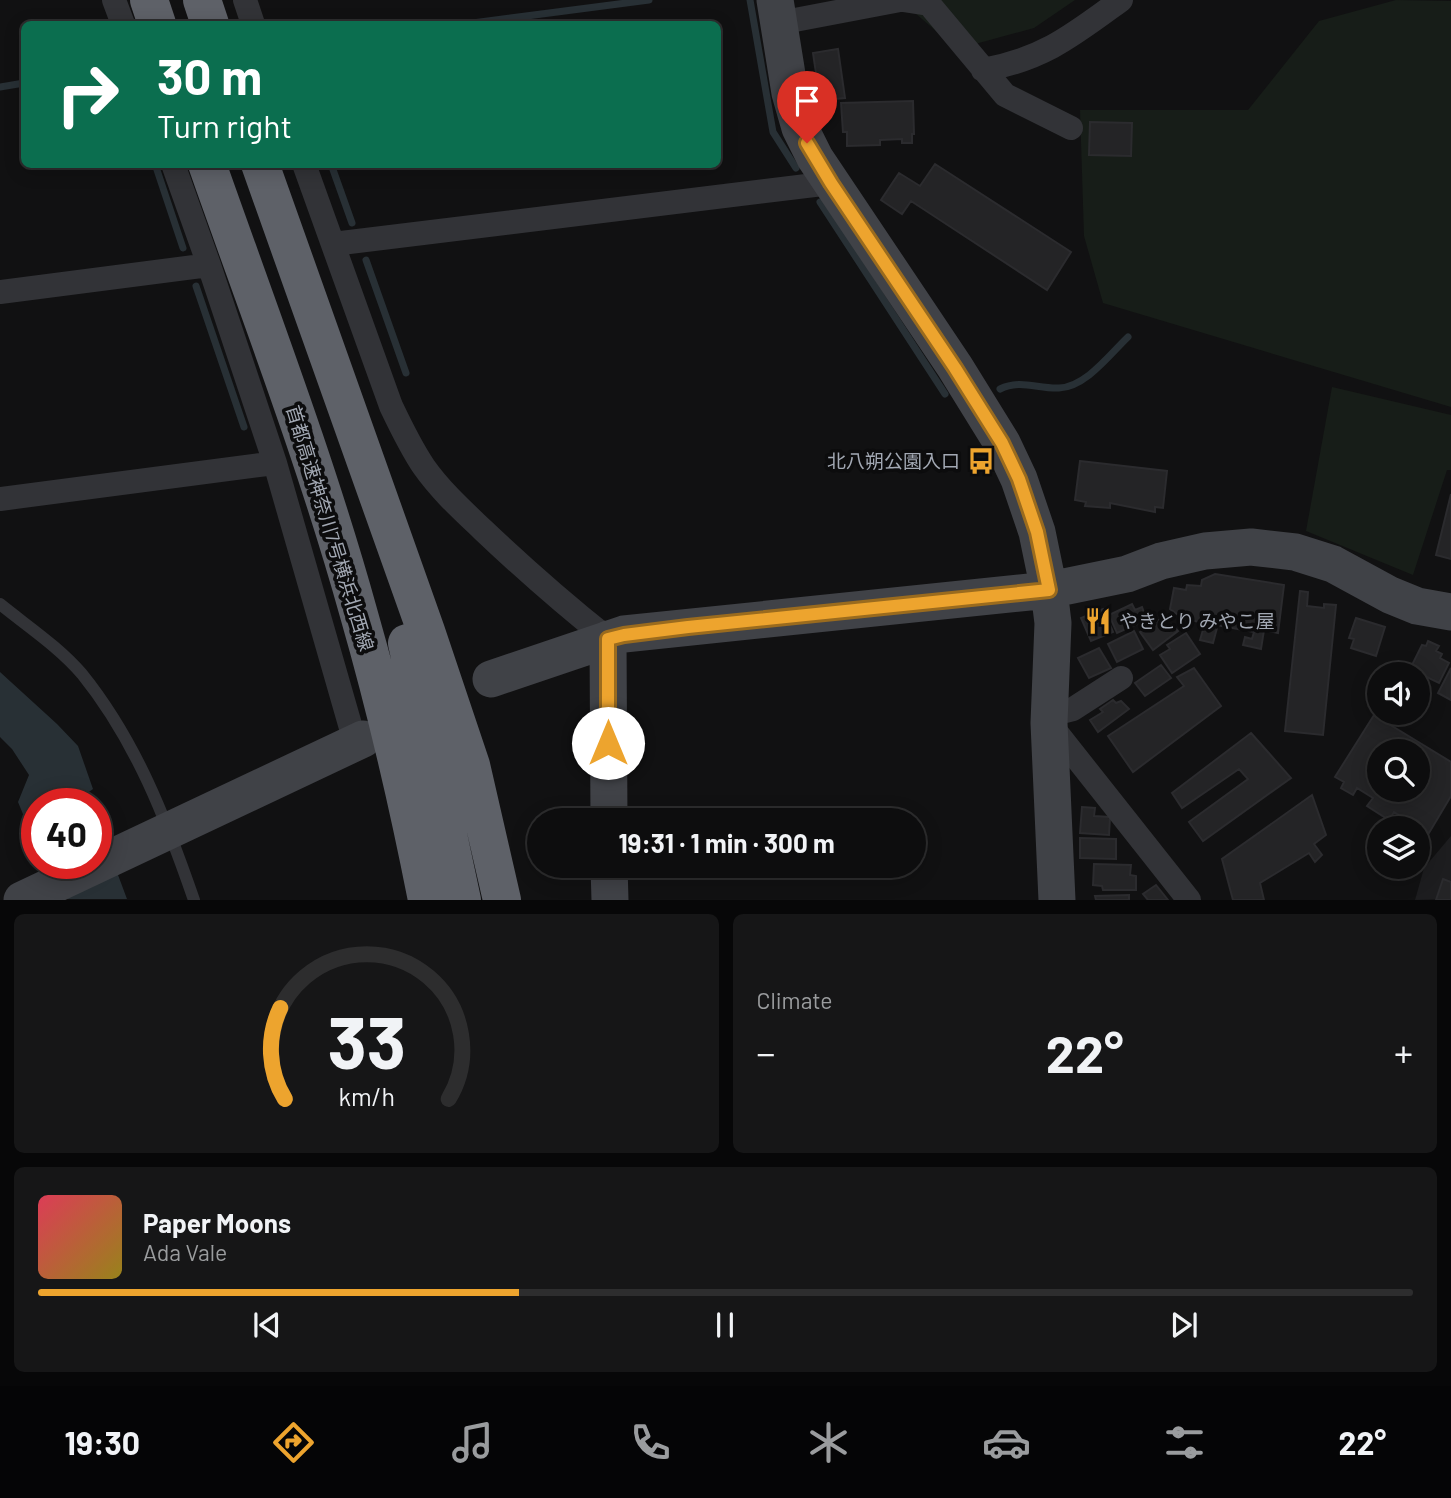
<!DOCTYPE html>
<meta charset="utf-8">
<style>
:root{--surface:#0d0d0e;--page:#161617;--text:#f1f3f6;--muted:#9a9c9e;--line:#2d2d2e;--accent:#eda42e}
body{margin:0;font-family:Barlow,"Noto Sans JP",sans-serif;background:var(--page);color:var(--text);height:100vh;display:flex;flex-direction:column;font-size:26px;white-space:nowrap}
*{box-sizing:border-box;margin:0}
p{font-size:23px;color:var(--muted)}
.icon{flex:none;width:38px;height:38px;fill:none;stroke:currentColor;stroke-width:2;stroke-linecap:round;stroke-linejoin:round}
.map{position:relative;height:900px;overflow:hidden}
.side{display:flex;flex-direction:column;gap:14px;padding:14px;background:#070708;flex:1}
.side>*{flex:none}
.top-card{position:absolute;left:21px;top:21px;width:700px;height:147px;border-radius:10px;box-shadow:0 4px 18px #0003,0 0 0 2px var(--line);background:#0b6e4f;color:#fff;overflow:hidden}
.fabs{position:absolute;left:1367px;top:662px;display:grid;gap:14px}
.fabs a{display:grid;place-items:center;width:63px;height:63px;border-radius:50%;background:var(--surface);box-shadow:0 4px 18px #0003,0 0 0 2px var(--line);font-size:35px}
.speed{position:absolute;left:21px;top:788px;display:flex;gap:14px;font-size:35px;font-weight:700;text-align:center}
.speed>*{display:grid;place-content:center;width:91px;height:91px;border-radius:50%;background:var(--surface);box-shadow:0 4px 18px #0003,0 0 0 2px var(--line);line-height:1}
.speed .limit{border:10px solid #d22;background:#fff;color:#111}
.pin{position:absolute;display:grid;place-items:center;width:60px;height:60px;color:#fff;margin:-72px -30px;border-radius:50% 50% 50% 0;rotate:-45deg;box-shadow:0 0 7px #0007}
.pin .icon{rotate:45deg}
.me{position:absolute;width:77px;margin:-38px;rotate:0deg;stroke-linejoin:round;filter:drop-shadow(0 0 5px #0008)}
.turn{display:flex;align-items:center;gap:24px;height:147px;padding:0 21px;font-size:32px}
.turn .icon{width:91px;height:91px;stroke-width:2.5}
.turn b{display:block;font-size:49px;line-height:60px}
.big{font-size:52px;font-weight:700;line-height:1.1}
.side .card{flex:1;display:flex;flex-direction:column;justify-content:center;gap:10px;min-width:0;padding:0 24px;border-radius:10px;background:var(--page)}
.side .dial{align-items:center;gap:0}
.dial svg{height:182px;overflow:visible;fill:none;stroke:var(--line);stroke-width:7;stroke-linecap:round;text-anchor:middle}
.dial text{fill:var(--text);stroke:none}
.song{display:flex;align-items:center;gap:21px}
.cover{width:84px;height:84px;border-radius:10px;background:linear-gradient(135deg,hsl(350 70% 55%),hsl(50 70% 35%))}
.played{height:7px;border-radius:4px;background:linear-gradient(90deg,var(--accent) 35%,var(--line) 35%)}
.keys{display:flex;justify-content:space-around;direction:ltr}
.heat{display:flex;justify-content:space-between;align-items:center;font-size:38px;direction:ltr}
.side .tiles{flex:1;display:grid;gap:14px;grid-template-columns:1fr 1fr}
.card:last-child{grid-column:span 2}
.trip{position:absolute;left:527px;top:808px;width:399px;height:70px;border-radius:35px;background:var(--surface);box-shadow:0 4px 18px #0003,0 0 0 2px var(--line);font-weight:700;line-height:70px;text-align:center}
.dock{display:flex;height:112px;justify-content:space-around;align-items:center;background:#050506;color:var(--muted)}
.dock .icon{width:49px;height:49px}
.dock .on{color:var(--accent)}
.dock b{font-size:32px;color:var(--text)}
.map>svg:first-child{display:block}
.built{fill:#1d1d1f}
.green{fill:#171d18}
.water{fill:#283035}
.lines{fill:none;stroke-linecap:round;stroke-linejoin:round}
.stream{stroke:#283035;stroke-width:7}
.building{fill:#242426;stroke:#2b2b2e;stroke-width:2;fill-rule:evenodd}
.lane{stroke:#323337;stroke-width:12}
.street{stroke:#323337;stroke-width:24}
.secondary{stroke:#404247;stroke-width:37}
.highway{stroke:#5e6168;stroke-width:38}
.route-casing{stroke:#9a6b1e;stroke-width:18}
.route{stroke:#eda42e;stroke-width:12}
.labels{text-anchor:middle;stroke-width:7;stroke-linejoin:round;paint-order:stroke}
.poi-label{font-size:19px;fill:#a2a8b3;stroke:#0c0c0d;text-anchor:end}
.street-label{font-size:19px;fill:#a2a8b3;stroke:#0c0c0d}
</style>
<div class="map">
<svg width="1451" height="900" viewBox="0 0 1451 900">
<rect width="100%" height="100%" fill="#111112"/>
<path class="built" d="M1451,836v63l-36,1 9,-32z"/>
<path class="green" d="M908,0h167l-41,28 -77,21 -49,-42z
M1396,0l55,1v406l-348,-104 -19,-67 -4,-126h168l71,-89z
M1332,387l119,28v55h-4l-34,105 -107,-44z"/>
<path class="water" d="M0,672l57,52 21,22 15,43 -7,5 4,9h-53v45l-19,-46 11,-27 -17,-26 -12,-12z
M96,816l31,83h-68l-16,-36h53z"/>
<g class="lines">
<path class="stream" d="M750,0l23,132 23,36
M465,24l184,-24
M0,87l24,-4
M155,164l28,84
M331,164l21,59
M820,202l125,192
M366,260l40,113
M196,286l48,141
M1000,389c20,-10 38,0 59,-1 27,-1 51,-34 69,-51"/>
</g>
<path class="building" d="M838,49l7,49 -10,1 1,6 -15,2 -8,-54z
M913,101l1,33h-2v9h-10v-4l-22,1v5l-33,1v-14h-4l-2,-29z
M1090,122l42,1 -1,33 -42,-1z
M935,164l136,88 -24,38 -136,-89 -9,13 -21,-14 18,-27 21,13z
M1080,461l87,10 -4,37 -8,-1v5l-45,-9v5l-25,-2 1,-4 -11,-2z
M1451,494v65l-15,-4z
M1215,574l69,11 -6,48 -14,-3 -3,19 -18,-4 2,-8 7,2 2,-7 -70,-13 -14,-10 4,-21 12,2 1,-5 14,1 1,-6z
M1300,591l8,1 -1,14 17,2v-4l12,1 -13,130 -38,-4z
M1132,604l3,6 7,-3 3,8 -5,2 2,5 -25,11 -8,-18z
M1103,609l10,23 -22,9 -10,-23z
M1356,618l29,9 -9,29 -25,-8 3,-9 -5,-1z
M1159,620l7,7 6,-3 6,7 -25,19 -13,-18z
M1209,626l8,2 -4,15 -13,-3 3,-10 5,1z
M1134,631l9,18 -26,13 -9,-18z
M1186,633l14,21 -28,19 -12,-18 10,-6 -3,-4z
M1428,641l11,5 -3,5 6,3 -2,4 9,5 -10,20 -29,-14 12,-24 4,1z
M1099,648l12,20 -22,10 -11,-20z
M1161,665l10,13 -26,18 -10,-13z
M1194,668l27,38 -88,66 -25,-36 76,-50 -7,-9z
M1451,668v32l-13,-7z
M1113,700l3,3 5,-2 8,8 -31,23 -8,-12 13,-8 -3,-3z
M1374,715l77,47v34l-22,37 -35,-21 -5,8 -22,-14 6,-8 -16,-10 -4,7 -12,-7 3,-6 -9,-5zM1379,751h39v38h-39z
M1251,733l40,45 -88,63 -14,-19 59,-43 -9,-10 -57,39 -10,-15z
M1312,795l14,40 -12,9 8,11 -7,7 -6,-9 -49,30 4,17h-31l-11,-41z
M1082,807l13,1 -1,8 16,1 -1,18 -29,-2z
M1080,838l36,1v20l-36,-1z
M1094,864l37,1 -1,10 6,1v14h-33l-1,-4 -9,-1z
M1443,879l8,3v18h-15z
M1156,885l12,15h-20l-5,-6z
M1129,895v5h-33l-1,-4z"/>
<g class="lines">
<path class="lane" d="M0,604c27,22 59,43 82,70 54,67 84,145 112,226"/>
<path class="street" d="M114,0l9,24
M245,0l8,24
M903,0l26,4 76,91 66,33
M779,23l121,-23
M983,70c61,-11 90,-35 138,-70
M173,164l36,101 66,198 80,279
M304,164l87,242c10,21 20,42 33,61 17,24 38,43 59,63 40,38 81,74 125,109
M333,244l498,-61
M0,292l209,-27
M0,499l275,-36
M1049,715l24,-6 48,-31
M1049,723l140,177"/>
<path class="secondary" d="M775,0l15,93 10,35 15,30 140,209 47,76 17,36 18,53 12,58 4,33 -4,100 8,177
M608,639l1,182
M491,679l133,-45 425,-44 78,-16 34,-13 44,-10 46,-4 44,5 38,12 57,31 27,11 34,6
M609,866l1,34
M22,900l341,-161"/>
<path class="highway" d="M149,0l8,24
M202,0l8,24
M207,164c52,148 109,296 151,447 27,94 50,192 69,289
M260,164l166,467 45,134 31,135
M407,643l55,257"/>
</g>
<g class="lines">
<defs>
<path id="route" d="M608,743v-104l16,-4 64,-8 361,-37 -12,-58 -18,-53 -17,-36 -47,-75 -124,-185 -24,-40"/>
</defs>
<use href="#route" class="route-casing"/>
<use href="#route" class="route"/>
</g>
<defs>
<symbol id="bus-bare" viewBox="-9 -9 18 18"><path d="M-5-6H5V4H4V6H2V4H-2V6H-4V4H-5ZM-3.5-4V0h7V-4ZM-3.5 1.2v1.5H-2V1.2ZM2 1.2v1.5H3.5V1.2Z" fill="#eda42e" stroke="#0c0c0d" stroke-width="2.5" paint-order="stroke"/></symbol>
<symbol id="restaurant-bare" viewBox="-9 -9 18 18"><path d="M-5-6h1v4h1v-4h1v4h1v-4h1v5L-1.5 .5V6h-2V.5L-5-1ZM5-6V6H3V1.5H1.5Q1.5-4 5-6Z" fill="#eda42e" stroke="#0c0c0d" stroke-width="2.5" paint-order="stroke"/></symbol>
</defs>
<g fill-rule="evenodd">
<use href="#bus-bare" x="962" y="442" width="38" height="38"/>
<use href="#restaurant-bare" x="1079" y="602" width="38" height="38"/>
</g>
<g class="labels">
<g class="poi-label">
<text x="960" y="468">北八朔公園入口</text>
<text x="1119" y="628" text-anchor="start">やきとり みやこ屋</text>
</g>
<g class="street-label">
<text transform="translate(330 528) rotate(73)" y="7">首都高速神奈川7号横浜北西線</text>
</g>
</g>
</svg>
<div class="fabs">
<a><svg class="icon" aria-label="sound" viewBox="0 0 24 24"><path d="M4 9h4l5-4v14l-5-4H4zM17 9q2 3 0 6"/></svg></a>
<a><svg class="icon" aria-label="search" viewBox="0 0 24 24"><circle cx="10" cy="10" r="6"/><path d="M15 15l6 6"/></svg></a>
<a><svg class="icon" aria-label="layers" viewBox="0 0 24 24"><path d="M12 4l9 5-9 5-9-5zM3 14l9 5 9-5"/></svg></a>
</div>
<div class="speed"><div class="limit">40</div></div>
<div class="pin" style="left:807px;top:143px;background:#d93025"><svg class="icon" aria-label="arrive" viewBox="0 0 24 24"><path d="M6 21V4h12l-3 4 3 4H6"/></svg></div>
<svg class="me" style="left:608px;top:743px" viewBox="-20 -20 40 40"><circle r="19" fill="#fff"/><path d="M0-13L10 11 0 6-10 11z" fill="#eda42e"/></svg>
<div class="trip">19:31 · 1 min · 300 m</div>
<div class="top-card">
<div class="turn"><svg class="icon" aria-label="right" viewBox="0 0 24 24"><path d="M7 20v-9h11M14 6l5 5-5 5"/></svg><div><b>30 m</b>Turn right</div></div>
</div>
</div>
<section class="side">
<div class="tiles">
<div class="card dial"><svg viewBox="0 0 100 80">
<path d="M14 69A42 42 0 1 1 86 69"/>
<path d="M14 69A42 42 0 0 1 12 29" stroke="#eda42e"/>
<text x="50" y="56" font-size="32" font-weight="700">33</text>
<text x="50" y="72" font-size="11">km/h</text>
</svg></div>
<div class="card"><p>Climate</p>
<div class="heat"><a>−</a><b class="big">22°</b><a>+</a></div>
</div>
<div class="card">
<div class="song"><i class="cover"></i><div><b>Paper Moons</b><p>Ada Vale</p></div></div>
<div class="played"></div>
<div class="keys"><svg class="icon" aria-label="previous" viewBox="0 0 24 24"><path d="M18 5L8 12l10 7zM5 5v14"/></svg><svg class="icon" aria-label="pause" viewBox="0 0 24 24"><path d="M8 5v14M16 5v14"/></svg><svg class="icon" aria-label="next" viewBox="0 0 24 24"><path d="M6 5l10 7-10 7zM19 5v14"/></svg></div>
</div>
</div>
</section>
<nav class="dock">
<b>19:30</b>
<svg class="icon on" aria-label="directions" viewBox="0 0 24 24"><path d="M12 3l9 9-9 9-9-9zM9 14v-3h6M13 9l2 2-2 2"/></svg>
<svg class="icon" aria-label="music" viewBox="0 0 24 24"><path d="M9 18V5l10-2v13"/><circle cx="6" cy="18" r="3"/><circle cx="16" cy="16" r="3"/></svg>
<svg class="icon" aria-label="phone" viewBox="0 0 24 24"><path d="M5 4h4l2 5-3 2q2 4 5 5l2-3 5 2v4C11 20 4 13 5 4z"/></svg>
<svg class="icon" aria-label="climate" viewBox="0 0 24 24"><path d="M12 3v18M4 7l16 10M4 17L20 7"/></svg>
<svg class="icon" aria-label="car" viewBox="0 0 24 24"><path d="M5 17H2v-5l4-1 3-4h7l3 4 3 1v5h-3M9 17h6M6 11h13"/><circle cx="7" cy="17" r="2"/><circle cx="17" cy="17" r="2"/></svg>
<svg class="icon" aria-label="filters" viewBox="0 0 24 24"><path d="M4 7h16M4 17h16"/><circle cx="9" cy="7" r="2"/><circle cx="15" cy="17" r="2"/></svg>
<b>22°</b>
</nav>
